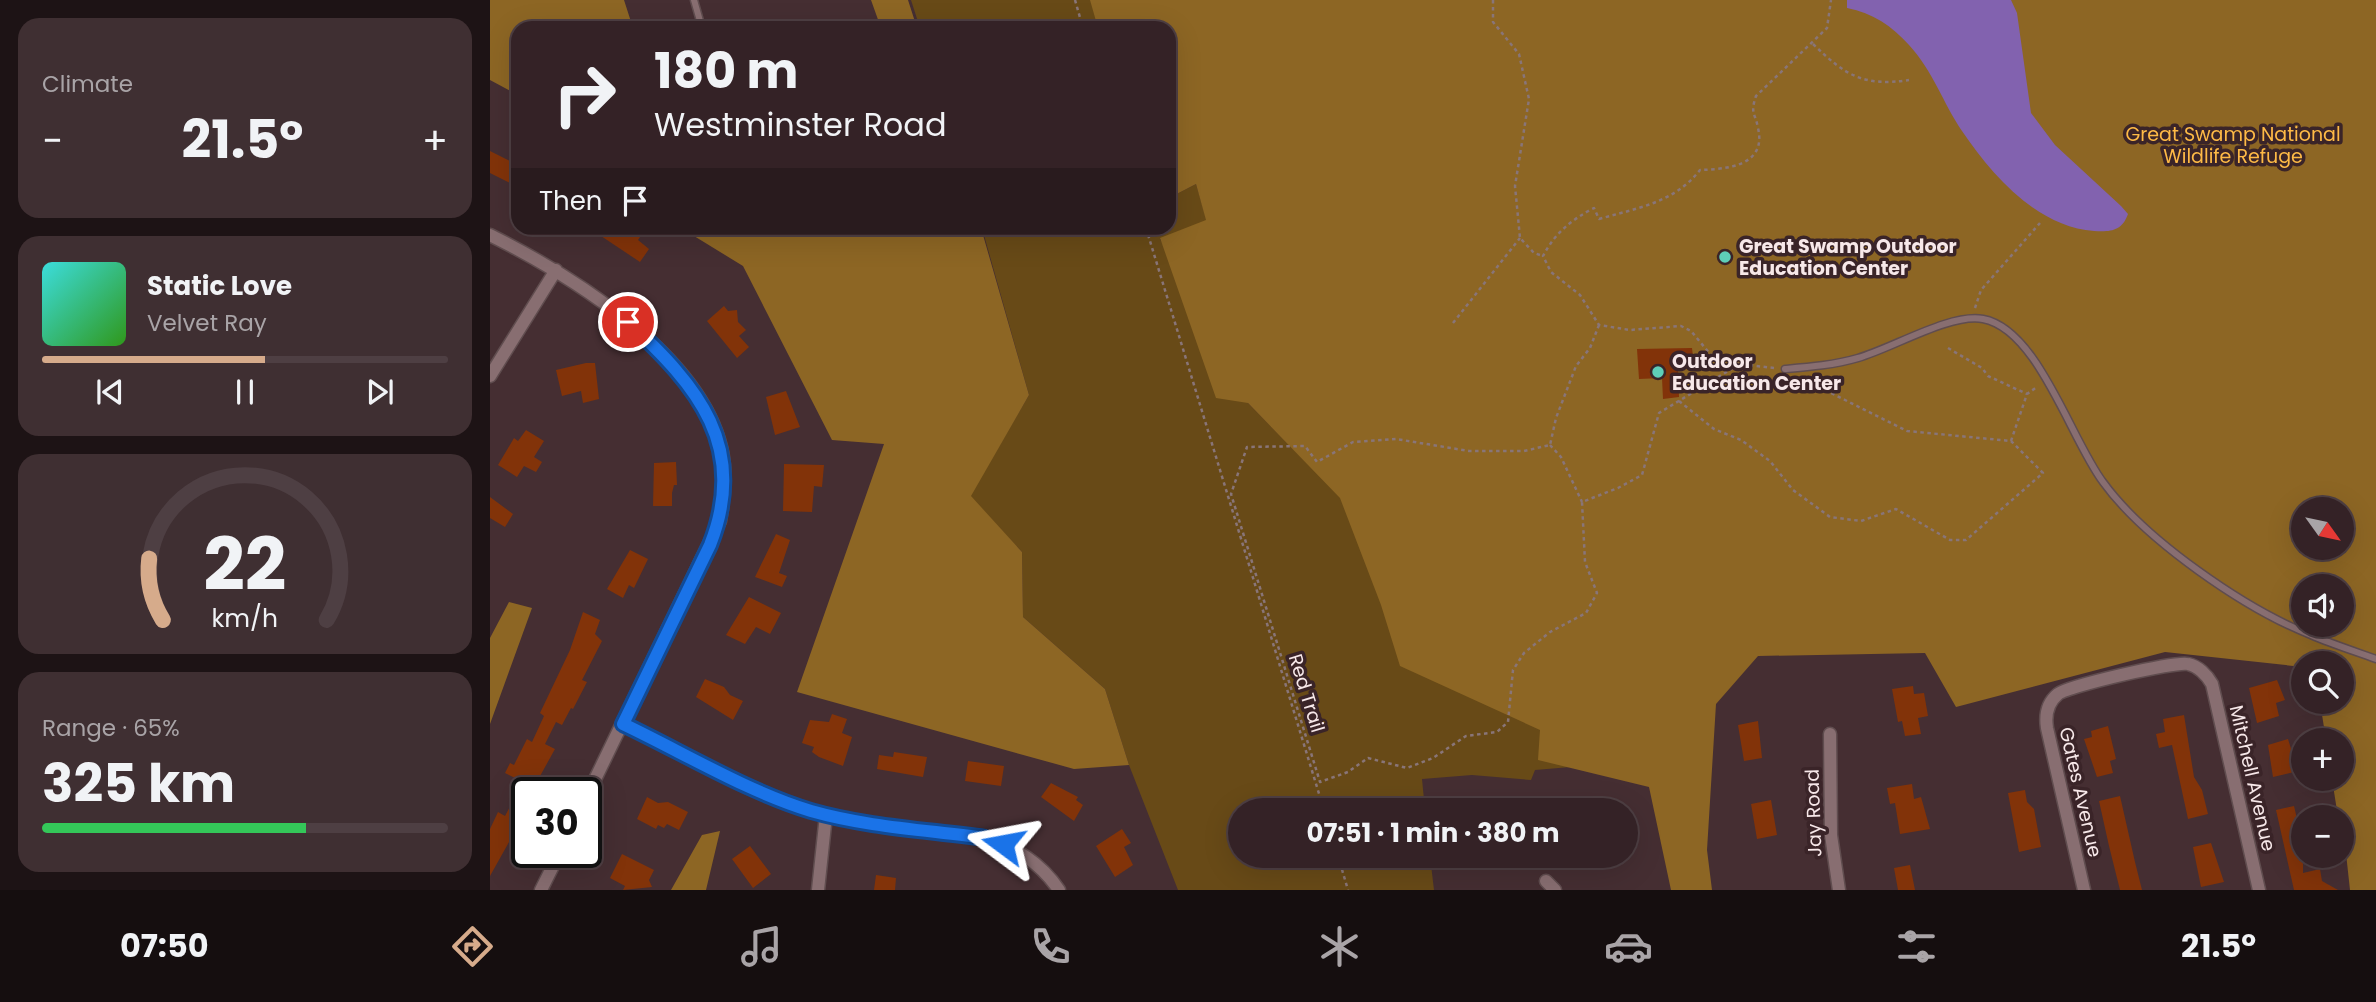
<!DOCTYPE html>
<meta charset="utf-8">
<style>
:root{--surface:#342226;--page:#3f2f32;--text:#f1f3f6;--muted:#a9a4a7;--line:#4e3f43;--accent:#d6ab8b}
body{margin:0;font-family:Poppins,sans-serif;background:var(--page);color:var(--text);height:100vh;display:flex;flex-direction:column;font-size:26px;white-space:nowrap}
*{box-sizing:border-box;margin:0}
p{font-size:23px;color:var(--muted)}
.icon{flex:none;width:38px;height:38px;fill:none;stroke:currentColor;stroke-width:2;stroke-linecap:round;stroke-linejoin:round}
.map{position:relative;flex:1;overflow:hidden}
.panel{display:flex;flex-direction:column;gap:18px;padding:18px;background:#1d1315;width:490px}
.panel>*{flex:none}
.top-card{position:absolute;left:21px;top:21px;width:665px;height:214px;border-radius:21px;box-shadow:0 7px 28px #0002,0 0 0 2px var(--line);background:#342226;color:var(--text);overflow:hidden}
.needle{width:46px;rotate:123deg}
.tools{position:absolute;left:1801px;top:497px;display:grid;gap:14px}
.tools a{display:grid;place-items:center;width:63px;height:63px;border-radius:50%;background:var(--surface);box-shadow:0 7px 28px #0002,0 0 0 2px var(--line);font-size:35px}
.speed{position:absolute;left:21px;top:777px;display:flex;gap:14px;font-size:35px;font-weight:700;text-align:center}
.speed>*{display:grid;place-content:center;width:91px;height:91px;border-radius:50%;background:var(--surface);box-shadow:0 7px 28px #0002,0 0 0 2px var(--line);line-height:1}
.speed .limit{border:4px solid #111;border-radius:10px;background:#fff;color:#111}
.pin{position:absolute;display:grid;place-items:center;width:60px;height:60px;color:#fff;margin:-30px;border:4px solid #fff;border-radius:50%;box-shadow:0 2px 7px #0007}
.me{position:absolute;width:77px;margin:-38px;rotate:283deg;stroke-linejoin:round;filter:drop-shadow(0 0 5px #0008)}
.turn{display:flex;align-items:center;gap:24px;height:147px;padding:0 28px;font-size:32px}
.turn .icon{width:91px;height:91px;stroke-width:2.5}
.turn b{display:block;font-size:49px;line-height:60px}
.then{display:flex;align-items:center;height:66px;padding:0 28px;background:#0003;gap:14px;font-size:26px}
.big{font-size:52px;font-weight:700;line-height:1.1}
.panel .tile{flex:1;display:flex;flex-direction:column;justify-content:center;gap:10px;min-width:0;padding:0 24px;border-radius:21px;background:var(--page)}
.panel .dial{align-items:center;gap:0}
.dial svg{height:182px;overflow:visible;fill:none;stroke:var(--line);stroke-width:7;stroke-linecap:round;text-anchor:middle}
.dial text{fill:var(--text);stroke:none}
.song{display:flex;align-items:center;gap:21px}
.cover{width:84px;height:84px;border-radius:10px;background:linear-gradient(135deg,hsl(180 70% 55%),hsl(110 70% 35%))}
.played{height:7px;border-radius:4px;background:linear-gradient(90deg,var(--accent) 55%,var(--line) 55%)}
.keys{display:flex;justify-content:space-around;direction:ltr}
.heat{display:flex;justify-content:space-between;align-items:center;font-size:38px;direction:ltr}
.charge{height:10px;border-radius:5px;background:linear-gradient(90deg,#34c759 65%,var(--line) 0)}
.trip{position:absolute;left:738px;top:798px;width:410px;height:70px;border-radius:35px;background:var(--surface);box-shadow:0 7px 28px #0002,0 0 0 2px var(--line);font-weight:700;line-height:70px;text-align:center}
.menu{display:flex;height:112px;justify-content:space-around;align-items:center;background:#150e0f;color:var(--muted)}
.menu .icon{width:49px;height:49px}
.menu .on{color:var(--accent)}
.menu b{font-size:32px;color:var(--text)}
main{display:flex;flex:1;min-height:0}
.map>svg:first-child{display:block}
.green{fill:#684a17}
.forest{fill:#8d6624;fill-rule:evenodd}
.water{fill:#8262af}
.building{fill:#823309}
.lines{fill:none;stroke-linecap:round;stroke-linejoin:round}
.service-casing{stroke:#604d4f;stroke-width:9}
.minor-casing{stroke:#604d4f;stroke-width:15}
.path{stroke:#897578;stroke-width:2.5;stroke-dasharray:3.5 3.5;stroke-linecap:butt}
.service{stroke:#886e71;stroke-width:6}
.minor{stroke:#886e71;stroke-width:12}
.route-casing{stroke:#114b97;stroke-width:18}
.route{stroke:#1a73e8;stroke-width:12}
.poi-dot{fill:#5eceb8;stroke:#3a2428;stroke-width:2.5}
.labels{text-anchor:middle;stroke-width:7;stroke-linejoin:round;paint-order:stroke}
.park-label{font-size:19px;fill:#feba46;stroke:#3a2428}
.poi-label{font-size:19px;font-weight:bold;fill:#f7e8e9;stroke:#3a2428;text-anchor:start}
.street-label{font-size:19px;fill:#f7e8e9;stroke:#3a2428}
</style>
<main>
<section class="panel">
<div class="tile"><p>Climate</p>
<div class="heat"><a>−</a><b class="big">21.5°</b><a>+</a></div>
</div>
<div class="tile">
<div class="song"><i class="cover"></i><div><b>Static Love</b><p>Velvet Ray</p></div></div>
<div class="played"></div>
<div class="keys"><svg class="icon" aria-label="previous" viewBox="0 0 24 24"><path d="M18 5L8 12l10 7zM5 5v14"/></svg><svg class="icon" aria-label="pause" viewBox="0 0 24 24"><path d="M8 5v14M16 5v14"/></svg><svg class="icon" aria-label="next" viewBox="0 0 24 24"><path d="M6 5l10 7-10 7zM19 5v14"/></svg></div>
</div>
<div class="tile dial"><svg viewBox="0 0 100 80">
<path d="M14 69A42 42 0 1 1 86 69"/>
<path d="M14 69A42 42 0 0 1 8 42" stroke="#d6ab8b"/>
<text x="50" y="56" font-size="32" font-weight="700">22</text>
<text x="50" y="72" font-size="11">km/h</text>
</svg></div>
<div class="tile"><p>Range · 65%</p><b class="big">325 km</b><div class="charge"></div></div>
</section>
<div class="map">
<svg width="1886" height="890" viewBox="0 0 1886 890">
<rect width="100%" height="100%" fill="#452e32"/>
<path class="green" d="M421,0h249l-12,28h-228z
M1542,0h344l-34,509h-39l-655,146 18,104 -131,11 -4,10 -59,-5 -50,4 3,31h-184v46h189l4,34h-256l-49,-125 -24,-76 -82,-72 -1,-65 -52,-56 59,-101 -47,-167h187v-30l27,-14 11,37 -47,18 88,164 58,59z"/>
<path class="forest" d="M0,0h134l9,28h-115v67l-28,-15z
M381,0h37l9,28h-36z
M600,0h1286v890h-26l-8,-73h-4l-6,-38h10v-39h-16l-6,-38h22v-39h-39v4l-138,-15 -209,55 -31,-54 -167,3 -42,48 -9,146 5,40h-41l-22,-103 -111,-27 2,-30 -140,-64 -19,-61 -41,-107 -92,-95 -32,-5 -56,-160 46,-18 -10,-36 -27,14v-170h-71zM1813,509h39v39h-39zM1813,586h39v39h-39z
M191,228h300l48,167 -58,101 51,56 1,65 82,72 24,76 -55,4 -277,-77 87,-248 -52,-4 -89,-174z
M19,602l23,6 -42,116v-86z
M230,831l-14,59h-35l31,-55z"/>
<path class="water" d="M1357,0h164l6,13 14,100 24,32 66,61 7,8c-6,17 -17,18 -34,17 -57,-4 -102,-56 -132,-100 -19,-28 -29,-60 -53,-86 -17,-19 -36,-32 -62,-37z"/>
<path class="building" d="M0,151l28,14v22l-28,-14z
M116,228h20l14,9 -2,3 11,9 -9,13 -39,-26z
M234,306l4,5 9,-1 1,12 8,8 -7,6 10,11 -12,11 -30,-37z
M1202,348l2,17 -16,1 1,31 -16,2 -1,-21 -23,1 -2,-30z
M96,363h9l4,36 -16,4 -2,-12 -19,5 -6,-26z
M296,391l14,36 -25,8 -9,-38z
M36,430l18,11 -10,16 8,5 -6,10 -12,-6 -7,11 -19,-12 16,-27 4,3z
M186,462l1,23h-3l-2,8v13h-19l1,-43z
M294,464l40,1 -2,22 -8,-1 -2,26 -29,-1z
M0,497l23,17 -8,13 -15,-9z
M286,534l14,6 -11,33 8,3 -5,11 -27,-10z
M140,550l18,9 -14,29 -5,-3 -6,13 -16,-9z
M259,597l32,16 -11,21 -14,-7 -11,17 -19,-9z
M93,612l17,8 -5,14 7,7 -20,39 5,2 -14,27 -2,-1 -9,17 -6,-3 -11,22 10,5 -21,38 -7,-3v26l-37,66v-47l8,-17 7,4 18,-34 -18,-9 5,-10 4,2 13,-26 5,3 12,-26 -4,-3 30,-63z
M215,679l19,8 6,8 13,6 -10,19 -37,-23z
M1787,680l8,20 -9,3 3,13 -22,7 -8,-35z
M1423,686l1,8 10,-1 4,23 -10,2 3,16 -16,2 -3,-15 -4,1 -6,-33z
M342,714l15,5 -5,14 10,4 -9,29 -24,-9 -7,-5 2,-5 -12,-4 8,-23 19,2z
M1694,715l10,62 8,13 6,24 -20,5 -16,-74 -13,3 -3,-14 9,-2 -2,-13z
M1268,721l4,37 -18,3 -6,-36z
M1618,726l8,33 -6,2 3,12 -16,4 -13,-38 8,-2 -1,-6z
M1798,739l4,13 3,-1 3,20 -25,6 -5,-32z
M404,752l33,5 -4,20 -46,-8 2,-14 14,2z
M478,761l36,5 -3,20 -36,-5z
M561,783l27,14 -2,3 7,5 -9,16 -33,-24z
M1422,784l2,15 7,-2 9,32 -30,5 -5,-31 -5,1 -3,-16z
M1535,790l2,12 7,7 7,38 -22,5 -11,-59z
M1104,796l18,14h-29z
M1630,796l15,66 7,28h-22l-11,-44 -10,-45z
M157,797l11,6 10,-1 20,10 -9,18 -12,-6 -3,4 -6,-3 -2,4 -19,-10z
M1281,800l6,35 -20,4 -6,-35z
M1804,806l4,17 5,-1v51l17,-4 2,12 16,9h-44l-18,-80z
M632,829l9,14 -7,4 9,18 -18,12 -19,-31z
M1721,843l13,39 -23,5 -8,-40z
M260,846l21,28 -18,14 -21,-29z
M132,854l32,16 -5,10 3,7 -29,3 2,-4 -15,-8z
M1420,865l5,25h-17l-4,-22z
M386,875l20,3 -1,12h-21z"/>
<g class="lines">
<defs>
<path id="service" d="M204,0l8,28
M1295,369c24,-2 49,-4 73,-11 35,-10 92,-45 125,-39 55,10 88,121 120,163 42,58 142,127 208,153 21,9 43,16 65,24"/>
<path id="minor" d="M0,235c80,40 208,118 231,212 6,24 3,50 -1,74l-134,277
M0,376l66,-106
M133,724c61,29 123,67 188,87 56,16 116,19 174,27 31,10 55,24 74,52
M1340,734l1,101 8,55
M1056,881l9,9
M51,890l19,-38
M328,890l8,-75
M1594,890l-37,-162c-2,-13 0,-25 11,-34 10,-8 117,-33 130,-30 10,2 19,11 24,20l47,206"/>
</defs>
<use href="#service" class="service-casing"/>
<use href="#minor" class="minor-casing"/>
<path class="path" d="M585,0l8,28
M1003,0v22l26,32 10,45 -14,87 5,52 14,15 9,3
M1323,44c32,31 50,43 96,36
M656,228l178,582
M1485,308l6,-18 59,-67
M963,323l67,-85
M1109,325l-9,23 -14,18 -20,52 -6,27 -26,6h-55l-73,-12 -43,3 -36,20 -12,-16 -58,1 -16,47 89,288 28,-10 20,-14 39,10 26,-10 33,-22 31,-4 11,-10 5,-52 11,-17 26,-21 36,-19 11,-20 -12,-31 -3,-60 36,-14 24,-13 17,-62 79,-48
M1458,348l34,20 6,8 39,18
M1284,368l-52,-6 -11,-7 -20,-24 -10,-5 -51,4 -31,-5 -19,-30 -29,-23 -8,-16c12,-23 28,-36 51,-48l5,11c38,-11 75,-16 101,-49 27,-1 67,-4 58,-42 -3,-16 -8,-14 -2,-32l71,-68 4,-28
M1189,401l35,28 27,11 29,21 23,29 37,27 31,4 35,-12 54,31h16l77,-67 -32,-32 -104,-10 -80,-40
M1521,441l16,-47 10,-7
M1060,445l11,12 21,45
M848,856l10,34"/>
<use href="#service" class="service"/>
<use href="#minor" class="minor"/>
</g>
<g class="lines">
<defs>
<path id="route" d="M138,322c70,64 121,125 82,223l-87,179c61,29 123,67 188,87 56,16 116,19 174,27l18,6"/>
</defs>
<use href="#route" class="route-casing"/>
<use href="#route" class="route"/>
</g>
<g class="poi-dot">
<circle cx="1235" cy="257" r="7"/>
<circle cx="1168" cy="372" r="7"/>
</g>
<g class="labels">
<g class="park-label">
<text x="1743" y="141">Great Swamp National<tspan x="1743" dy="22">Wildlife Refuge</tspan></text>
</g>
<g class="poi-label">
<text x="1249" y="253">Great Swamp Outdoor<tspan x="1249" dy="22">Education Center</tspan></text>
<text x="1182" y="368">Outdoor<tspan x="1182" dy="22">Education Center</tspan></text>
</g>
<g class="street-label">
<text transform="translate(817 693) rotate(73)" y="7">Red Trail</text>
<text transform="translate(1763 778) rotate(77)" y="7">Mitchell Avenue</text>
<text transform="translate(1591 792) rotate(77)" y="7">Gates Avenue</text>
<text transform="translate(1323 813) rotate(-92)" y="7">Jay Road</text>
</g>
</g>
</svg>
<div class="tools">
<a><svg class="needle" viewBox="-14 -14 28 28"><path d="M0-13l5 13h-10z" fill="#e53935"/><path d="M0 13l5-13h-10z" fill="#a9a4a7"/></svg></a>
<a><svg class="icon" aria-label="sound" viewBox="0 0 24 24"><path d="M4 9h4l5-4v14l-5-4H4zM17 9q2 3 0 6"/></svg></a>
<a><svg class="icon" aria-label="search" viewBox="0 0 24 24"><circle cx="10" cy="10" r="6"/><path d="M15 15l6 6"/></svg></a>
<a>+</a>
<a>−</a>
</div>
<div class="speed"><div class="limit">30</div></div>
<div class="pin" style="left:138px;top:322px;background:#d93025"><svg class="icon" aria-label="arrive" viewBox="0 0 24 24"><path d="M6 21V4h12l-3 4 3 4H6"/></svg></div>
<svg class="me" style="left:513px;top:844px" viewBox="-20 -20 40 40"><path d="M0-17L14 15 0 8-14 15z" fill="#1a73e8" stroke="#fff" stroke-width="4"/></svg>
<div class="trip">07:51 · 1 min · 380 m</div>
<div class="top-card">
<div class="turn"><svg class="icon" aria-label="right" viewBox="0 0 24 24"><path d="M7 20v-9h11M14 6l5 5-5 5"/></svg><div><b>180 m</b>Westminster Road</div></div>
<div class="then">Then<svg class="icon" aria-label="arrive" viewBox="0 0 24 24"><path d="M6 21V4h12l-3 4 3 4H6"/></svg></div>
</div>
</div>
</main>
<nav class="menu">
<b>07:50</b>
<svg class="icon on" aria-label="directions" viewBox="0 0 24 24"><path d="M12 3l9 9-9 9-9-9zM9 14v-3h6M13 9l2 2-2 2"/></svg>
<svg class="icon" aria-label="music" viewBox="0 0 24 24"><path d="M9 18V5l10-2v13"/><circle cx="6" cy="18" r="3"/><circle cx="16" cy="16" r="3"/></svg>
<svg class="icon" aria-label="phone" viewBox="0 0 24 24"><path d="M5 4h4l2 5-3 2q2 4 5 5l2-3 5 2v4C11 20 4 13 5 4z"/></svg>
<svg class="icon" aria-label="climate" viewBox="0 0 24 24"><path d="M12 3v18M4 7l16 10M4 17L20 7"/></svg>
<svg class="icon" aria-label="car" viewBox="0 0 24 24"><path d="M5 17H2v-5l4-1 3-4h7l3 4 3 1v5h-3M9 17h6M6 11h13"/><circle cx="7" cy="17" r="2"/><circle cx="17" cy="17" r="2"/></svg>
<svg class="icon" aria-label="filters" viewBox="0 0 24 24"><path d="M4 7h16M4 17h16"/><circle cx="9" cy="7" r="2"/><circle cx="15" cy="17" r="2"/></svg>
<b>21.5°</b>
</nav>
